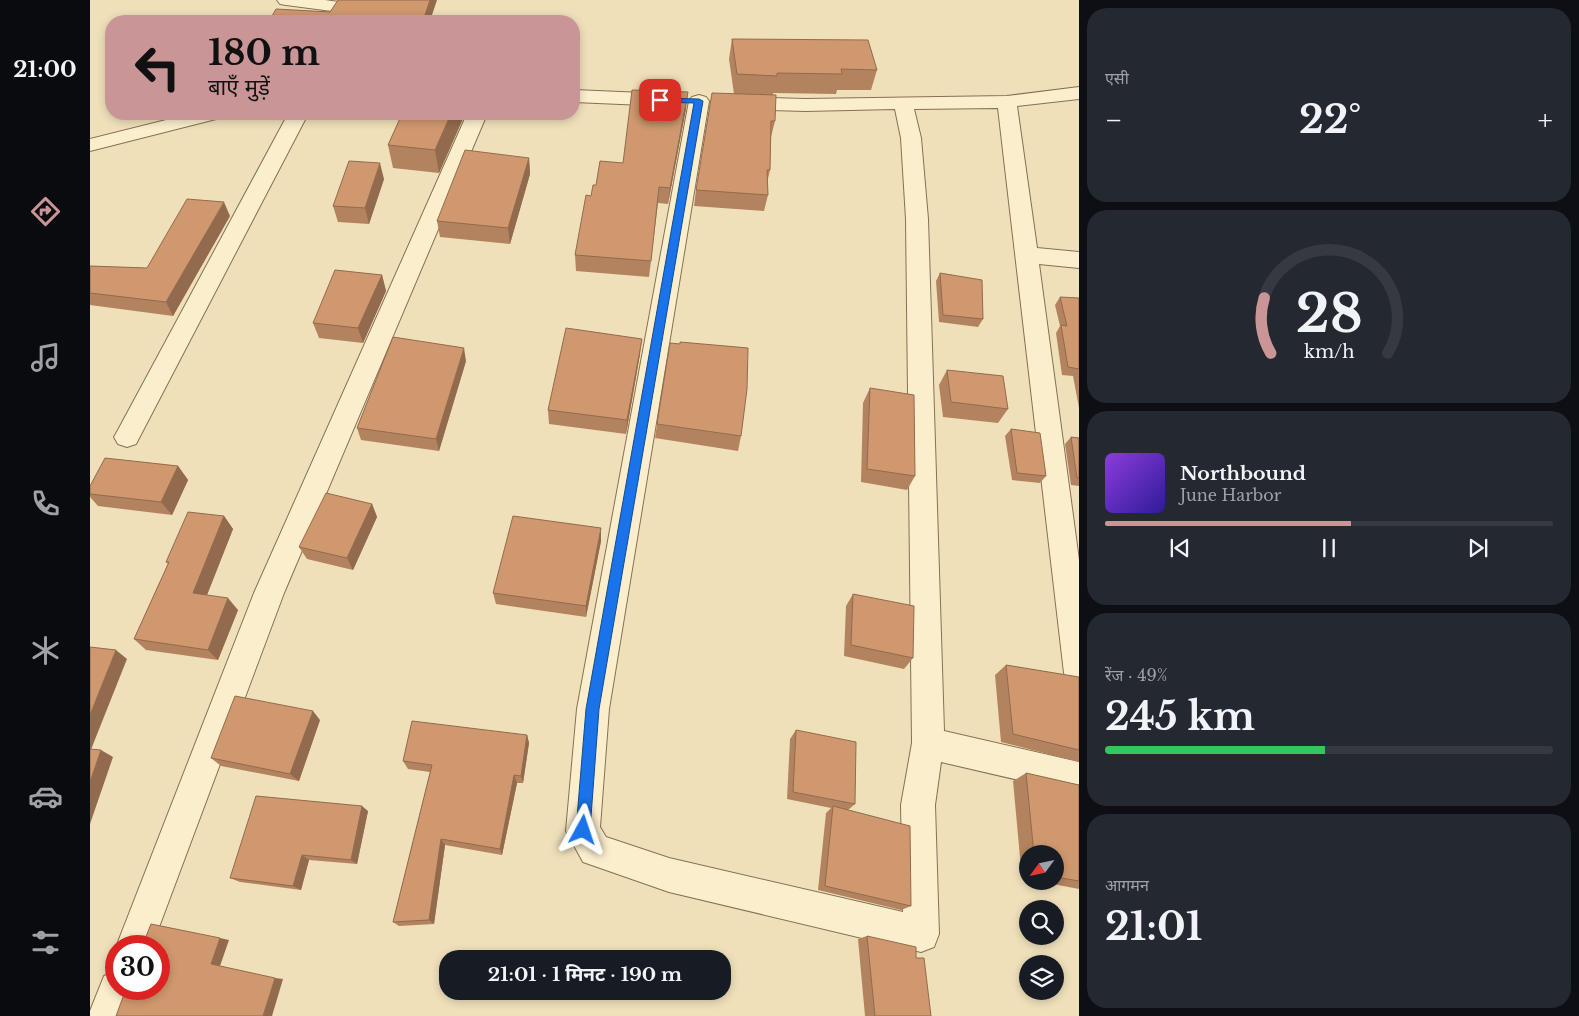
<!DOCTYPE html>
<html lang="hi">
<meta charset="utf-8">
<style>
:root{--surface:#171b24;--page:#242831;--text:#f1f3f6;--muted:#9ea1a6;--line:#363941;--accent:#c99596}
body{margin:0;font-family:"Libre Baskerville","Noto Sans Devanagari",serif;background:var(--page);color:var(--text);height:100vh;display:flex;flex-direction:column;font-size:19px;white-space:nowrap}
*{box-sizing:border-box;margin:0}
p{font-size:16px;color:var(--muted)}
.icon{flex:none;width:28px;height:28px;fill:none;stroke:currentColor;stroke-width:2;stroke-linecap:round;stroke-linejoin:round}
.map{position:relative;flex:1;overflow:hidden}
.sheet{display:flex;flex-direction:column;gap:8px;padding:8px;background:#0d0f14;width:500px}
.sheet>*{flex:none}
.top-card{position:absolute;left:15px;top:15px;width:475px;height:105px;border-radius:20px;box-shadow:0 2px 8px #0003;background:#c99596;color:#111;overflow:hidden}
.needle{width:32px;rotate:237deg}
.fabs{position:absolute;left:929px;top:845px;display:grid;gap:10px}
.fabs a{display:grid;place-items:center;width:45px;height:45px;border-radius:50%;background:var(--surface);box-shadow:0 2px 8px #0003;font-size:25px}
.speed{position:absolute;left:15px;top:935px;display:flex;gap:10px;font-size:25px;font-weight:700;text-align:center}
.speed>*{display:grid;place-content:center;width:65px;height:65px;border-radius:50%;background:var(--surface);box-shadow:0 2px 8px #0003;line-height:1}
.speed .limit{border:8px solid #d22;background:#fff;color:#111}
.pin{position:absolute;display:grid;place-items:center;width:42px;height:42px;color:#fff;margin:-21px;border-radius:10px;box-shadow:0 2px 8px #0006}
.me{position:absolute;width:55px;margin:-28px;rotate:5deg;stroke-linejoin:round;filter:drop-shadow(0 0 4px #0008)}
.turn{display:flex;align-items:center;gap:18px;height:105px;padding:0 20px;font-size:22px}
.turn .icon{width:65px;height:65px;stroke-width:2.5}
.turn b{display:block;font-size:35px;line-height:42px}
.big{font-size:38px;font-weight:700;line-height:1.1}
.sheet .widget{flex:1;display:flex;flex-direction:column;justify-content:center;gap:8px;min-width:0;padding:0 18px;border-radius:20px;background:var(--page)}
.sheet .dial{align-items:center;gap:0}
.dial svg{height:130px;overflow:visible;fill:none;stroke:var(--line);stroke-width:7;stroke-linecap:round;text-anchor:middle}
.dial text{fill:var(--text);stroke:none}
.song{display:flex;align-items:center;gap:15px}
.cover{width:60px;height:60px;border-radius:8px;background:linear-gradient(135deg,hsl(270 70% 55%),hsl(250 70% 35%))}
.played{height:5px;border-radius:2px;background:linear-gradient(90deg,var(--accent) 55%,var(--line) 55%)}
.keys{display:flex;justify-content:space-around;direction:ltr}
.heat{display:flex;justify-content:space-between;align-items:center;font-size:28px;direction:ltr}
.charge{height:8px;border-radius:4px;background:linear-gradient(90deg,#34c759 49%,var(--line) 0)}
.trip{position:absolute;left:349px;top:950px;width:292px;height:50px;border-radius:20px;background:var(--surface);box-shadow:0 2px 8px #0003;font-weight:700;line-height:50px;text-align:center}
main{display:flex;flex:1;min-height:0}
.tabs{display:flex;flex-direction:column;width:90px;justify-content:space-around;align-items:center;background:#090b0e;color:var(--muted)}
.tabs .icon{width:35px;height:35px}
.tabs .current{color:var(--accent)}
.tabs b{font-size:22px;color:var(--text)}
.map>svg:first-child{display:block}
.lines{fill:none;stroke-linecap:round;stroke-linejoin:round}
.street-casing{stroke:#867054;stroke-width:2}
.street{fill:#faeecd;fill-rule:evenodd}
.wall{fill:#b3835f}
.shaded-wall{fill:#926a4d}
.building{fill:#d0986e;stroke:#926a4d}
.route{fill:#1a73e8;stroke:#114b97}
</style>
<main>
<nav class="tabs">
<b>21:00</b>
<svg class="icon current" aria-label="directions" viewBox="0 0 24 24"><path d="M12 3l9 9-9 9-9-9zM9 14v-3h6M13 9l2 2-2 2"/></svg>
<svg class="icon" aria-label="music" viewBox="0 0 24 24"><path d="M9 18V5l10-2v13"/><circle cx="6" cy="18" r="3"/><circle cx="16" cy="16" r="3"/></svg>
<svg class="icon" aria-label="phone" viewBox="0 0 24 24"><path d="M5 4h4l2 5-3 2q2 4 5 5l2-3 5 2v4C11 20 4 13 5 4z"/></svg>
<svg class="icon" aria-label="climate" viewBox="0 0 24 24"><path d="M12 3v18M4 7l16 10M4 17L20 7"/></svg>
<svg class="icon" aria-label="car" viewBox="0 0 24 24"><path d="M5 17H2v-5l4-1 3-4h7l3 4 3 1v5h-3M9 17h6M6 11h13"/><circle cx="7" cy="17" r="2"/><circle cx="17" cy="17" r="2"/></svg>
<svg class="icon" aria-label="filters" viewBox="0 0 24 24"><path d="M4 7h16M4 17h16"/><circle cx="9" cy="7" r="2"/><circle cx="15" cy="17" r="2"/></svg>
</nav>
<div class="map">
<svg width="989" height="1016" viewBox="0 0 989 1016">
<rect width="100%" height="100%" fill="#efe0ba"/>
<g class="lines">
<defs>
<path id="street" d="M187,0h48l28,4 3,4 -3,4 -6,1 -61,-8 -6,-1z
M989,87v12l-62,7 20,142 42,4v16l-40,-4 40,296v128l-11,-5 -4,-10 -66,-565 -84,1 7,29 7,81 16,512 135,31v32l-138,-32 -6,43 4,129 -5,13 -13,5 -252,-60 -86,-30 -17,-31 11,-122 112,-608 3,-4 7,-2 7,2 3,4 -100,608 -9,118 6,10 63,21 234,54 -2,-107 11,-62 -6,-524 -5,-81 -6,-29 -90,2 -67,-2 -7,-2 -3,-4 3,-4 7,-2 67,2 202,-3z
M484,90l93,4 7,2 3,4 -3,4 -7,2 -93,-4z
M100,114h33l-3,4 -130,33v-12z
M198,114h20l-172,330 -9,3 -9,-3 -4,-7 4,-7z
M377,114h20l-203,479 -132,353 -36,1 138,-354z
M26,971v18h20l-10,27h-36v-5l14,-35z"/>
</defs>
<use href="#street" class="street-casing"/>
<use href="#street" class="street"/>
</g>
<path class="wall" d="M642,39l145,31 -6,20h-34l-1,4 -63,-1 2,28 -4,16 -1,33 -3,13 1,12 -4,16 -70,-5 2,-16 38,-96 -5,-35z
M596,108l-18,96 -10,-1 -9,74 -73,-6 -1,-16 16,-59 5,-11 27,-22z
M312,114h63l-26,59 -46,-5 -5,-23z
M439,158l1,16 -20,70 -70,-7 -3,-16z
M294,179l-15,45 -31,-2 -5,-16z
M140,216l-57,100 -83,-11v-39l57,2z
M850,273l43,46 -5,8 -39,-5 -3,-41z
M292,275l4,16 -23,52 -44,-5 -6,-15z
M970,297l19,1v110l-6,-32 -11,-1 -6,-42 4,-7 -5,-21z
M550,354l-14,80 -77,-10 -1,-14z
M376,361l-27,90 -78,-11 -4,-12z
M857,370l61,39 -10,14 -55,-6 -4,-32z
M780,388l45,88 -8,14 -46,-8 2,-79z
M567,424l84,12 -3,15 -83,-13z
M921,429l35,47 -6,7 -28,-3 -7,-44z
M981,437l8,1v48l-8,-1 -6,-41z
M88,466l10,14 -16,35 -74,-9 -8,-9v-11z
M282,504l5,13 -24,53 -46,-11 -8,-12z
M134,516l9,13 -26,66 31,15 -20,50 -72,-10 -12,-11 34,-75 -2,-2z
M511,528v13l-15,76 -90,-13 -3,-11z
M763,594l60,64 -9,11 -60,-13 2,-50z
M916,665l73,12v85l-78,-20 -6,-67z
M230,720l-21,61 -78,-15 -10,-8z
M706,730l59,74 -7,6 63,96 -10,4 -83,-20 8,-77 5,-5 -44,-9 3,-60z
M437,735l2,8 -6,40h-6l-15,72 -57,-10 -11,79 -35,2 -6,-4 37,-150 -22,-3 -5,-8z
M936,773l53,12v104l-42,-8h18v-27h-27v26l-6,-1 -9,-98z
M278,811l-11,53 -48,-4 -8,30 -61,-8 -10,-4z
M777,936l49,22 15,58h-66l-7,-77z"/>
<path class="shaded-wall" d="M340,0h7l-7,21h-7z
M598,92l-2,16 -18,96 2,-16z
M361,114h14l-26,59 -4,-23z
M439,158l1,16 -20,70 -2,-16z
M290,163l4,16 -15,45 -4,-16z
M134,202l6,14 -57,100 -7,-14z
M292,275l4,16 -23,52 -5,-15z
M552,339l-2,15 -14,80 1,-14z
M374,348l2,13 -27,90 -3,-12z
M88,466l10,14 -16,35 -11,-13z
M282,504l5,13 -24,53 -6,-12z
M134,516l9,13 -30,76 -10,-12z
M511,528v13l-15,76v-11z
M138,598l10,12 -20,50 -10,-10z
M26,650l11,9 -37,93v-37z
M223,711l7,9 -21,61 -9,-7z
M437,735l2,8 -6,40 -2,-7z
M11,750l12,7 -23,67v-42z
M424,775l3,8 -15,72 -2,-6z
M272,806l6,5 -11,53 -6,-4z
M351,839l4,6 -11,79 -5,-4z
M212,855l7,5 -8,30 -8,-4z
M130,938l9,2 -9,26 -9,-2z
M185,978l8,1 -11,37h-9z"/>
<path class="building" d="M248,0h92l-7,21h-154l7,-12 54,3z
M642,39l136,1 9,30 -36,-1 1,5 -65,-1v3l-40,-2z
M542,90l56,2 -18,96 -11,-1 -8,74 -76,-6 11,-60 5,1 2,-11h3l4,-24 23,2z
M622,93l64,2 -1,26h-4l-1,49h-3l1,25 -72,-5z
M312,114h49l-16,36 -47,-5z
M375,150l64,8 -21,70 -71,-7z
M259,161l31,2 -15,45 -32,-2z
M97,199l37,3 -58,100 -76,-9v-27l57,2z
M245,270l47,5 -24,53 -45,-5z
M850,273l42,7 1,39 -40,-4z
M970,297l19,1v71l-11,-2 -7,-42 6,1z
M476,328l76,11 -15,81 -79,-10z
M303,337l71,11 -28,91 -79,-11z
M590,342l68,6 -1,41 -6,47 -84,-12 13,-81 10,1z
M857,370l56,6 5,33 -57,-7z
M780,388l44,7 1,81 -48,-7z
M921,429l29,4 6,43 -29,-3z
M981,437l8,1v40h-2z
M15,458l73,8 -17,36 -71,-8v-8z
M236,493l46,11 -25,54 -48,-11z
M98,512l36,4 -31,77 35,5 -20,52 -74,-11 35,-77h-3z
M423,516l88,12 -15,78 -93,-13z
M763,594l61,12 -1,52 -62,-13z
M0,647l26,3 -26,65z
M916,665l73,12v73l-66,-16z
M145,696l78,15 -23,63 -79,-16z
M322,721l115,14 -6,41 -7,-1 -14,74 -59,-10 -12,81 -36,2 39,-157 -29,-4z
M706,730l60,12 -1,62 -62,-12z
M0,749l11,1 -11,32z
M936,773l53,12v96l-24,-4v-23h-21z
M166,796l106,10 -11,54 -49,-5 -9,31 -63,-8z
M743,806l77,20 1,80 -86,-20z
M61,924l69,14 -9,26 64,14 -12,38h-147l10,-27h33v-43h-25l9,-2z
M777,936l49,11v11h8l7,58h-56z"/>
<path class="route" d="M567,98l42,1 4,2 -104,608 -9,121 -2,5 -5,3 -5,-3 -2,-5 10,-121 108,-606 -34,-1 -4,-2z"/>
</svg>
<div class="fabs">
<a><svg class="needle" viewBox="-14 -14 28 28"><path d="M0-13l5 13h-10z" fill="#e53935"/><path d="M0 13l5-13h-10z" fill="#9ea1a6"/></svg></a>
<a><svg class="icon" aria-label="search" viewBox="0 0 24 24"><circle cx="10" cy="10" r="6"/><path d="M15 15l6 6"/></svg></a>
<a><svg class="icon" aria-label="layers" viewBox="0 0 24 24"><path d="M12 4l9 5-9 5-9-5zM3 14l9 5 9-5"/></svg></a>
</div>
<div class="speed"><div class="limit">30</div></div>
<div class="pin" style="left:570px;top:100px;background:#d93025"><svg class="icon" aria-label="arrive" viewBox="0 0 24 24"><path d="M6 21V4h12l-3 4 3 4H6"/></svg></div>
<svg class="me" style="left:493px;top:830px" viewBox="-20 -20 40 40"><path d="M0-17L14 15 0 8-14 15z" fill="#1a73e8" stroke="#fff" stroke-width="4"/></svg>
<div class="trip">21:01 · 1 मिनट · 190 m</div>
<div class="top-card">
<div class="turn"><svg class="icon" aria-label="left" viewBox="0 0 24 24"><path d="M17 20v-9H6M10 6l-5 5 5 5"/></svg><div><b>180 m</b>बाएँ मुड़ें</div></div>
</div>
</div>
<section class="sheet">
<div class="widget"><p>एसी</p>
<div class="heat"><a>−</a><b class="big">22°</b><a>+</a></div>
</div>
<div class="widget dial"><svg viewBox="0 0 100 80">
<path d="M14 69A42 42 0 1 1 86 69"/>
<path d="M14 69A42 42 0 0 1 10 35" stroke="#c99596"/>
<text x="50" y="56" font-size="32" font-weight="700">28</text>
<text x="50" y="72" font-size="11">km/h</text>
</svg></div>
<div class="widget">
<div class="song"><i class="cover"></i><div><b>Northbound</b><p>June Harbor</p></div></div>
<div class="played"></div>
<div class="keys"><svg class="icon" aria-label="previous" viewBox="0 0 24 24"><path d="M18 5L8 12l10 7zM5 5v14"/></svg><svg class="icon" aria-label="pause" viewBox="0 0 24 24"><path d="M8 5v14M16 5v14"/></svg><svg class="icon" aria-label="next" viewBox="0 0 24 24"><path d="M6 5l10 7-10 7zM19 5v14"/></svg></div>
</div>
<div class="widget"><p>रेंज · 49%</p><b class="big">245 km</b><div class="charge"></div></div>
<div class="widget"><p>आगमन</p><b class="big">21:01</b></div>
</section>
</main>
